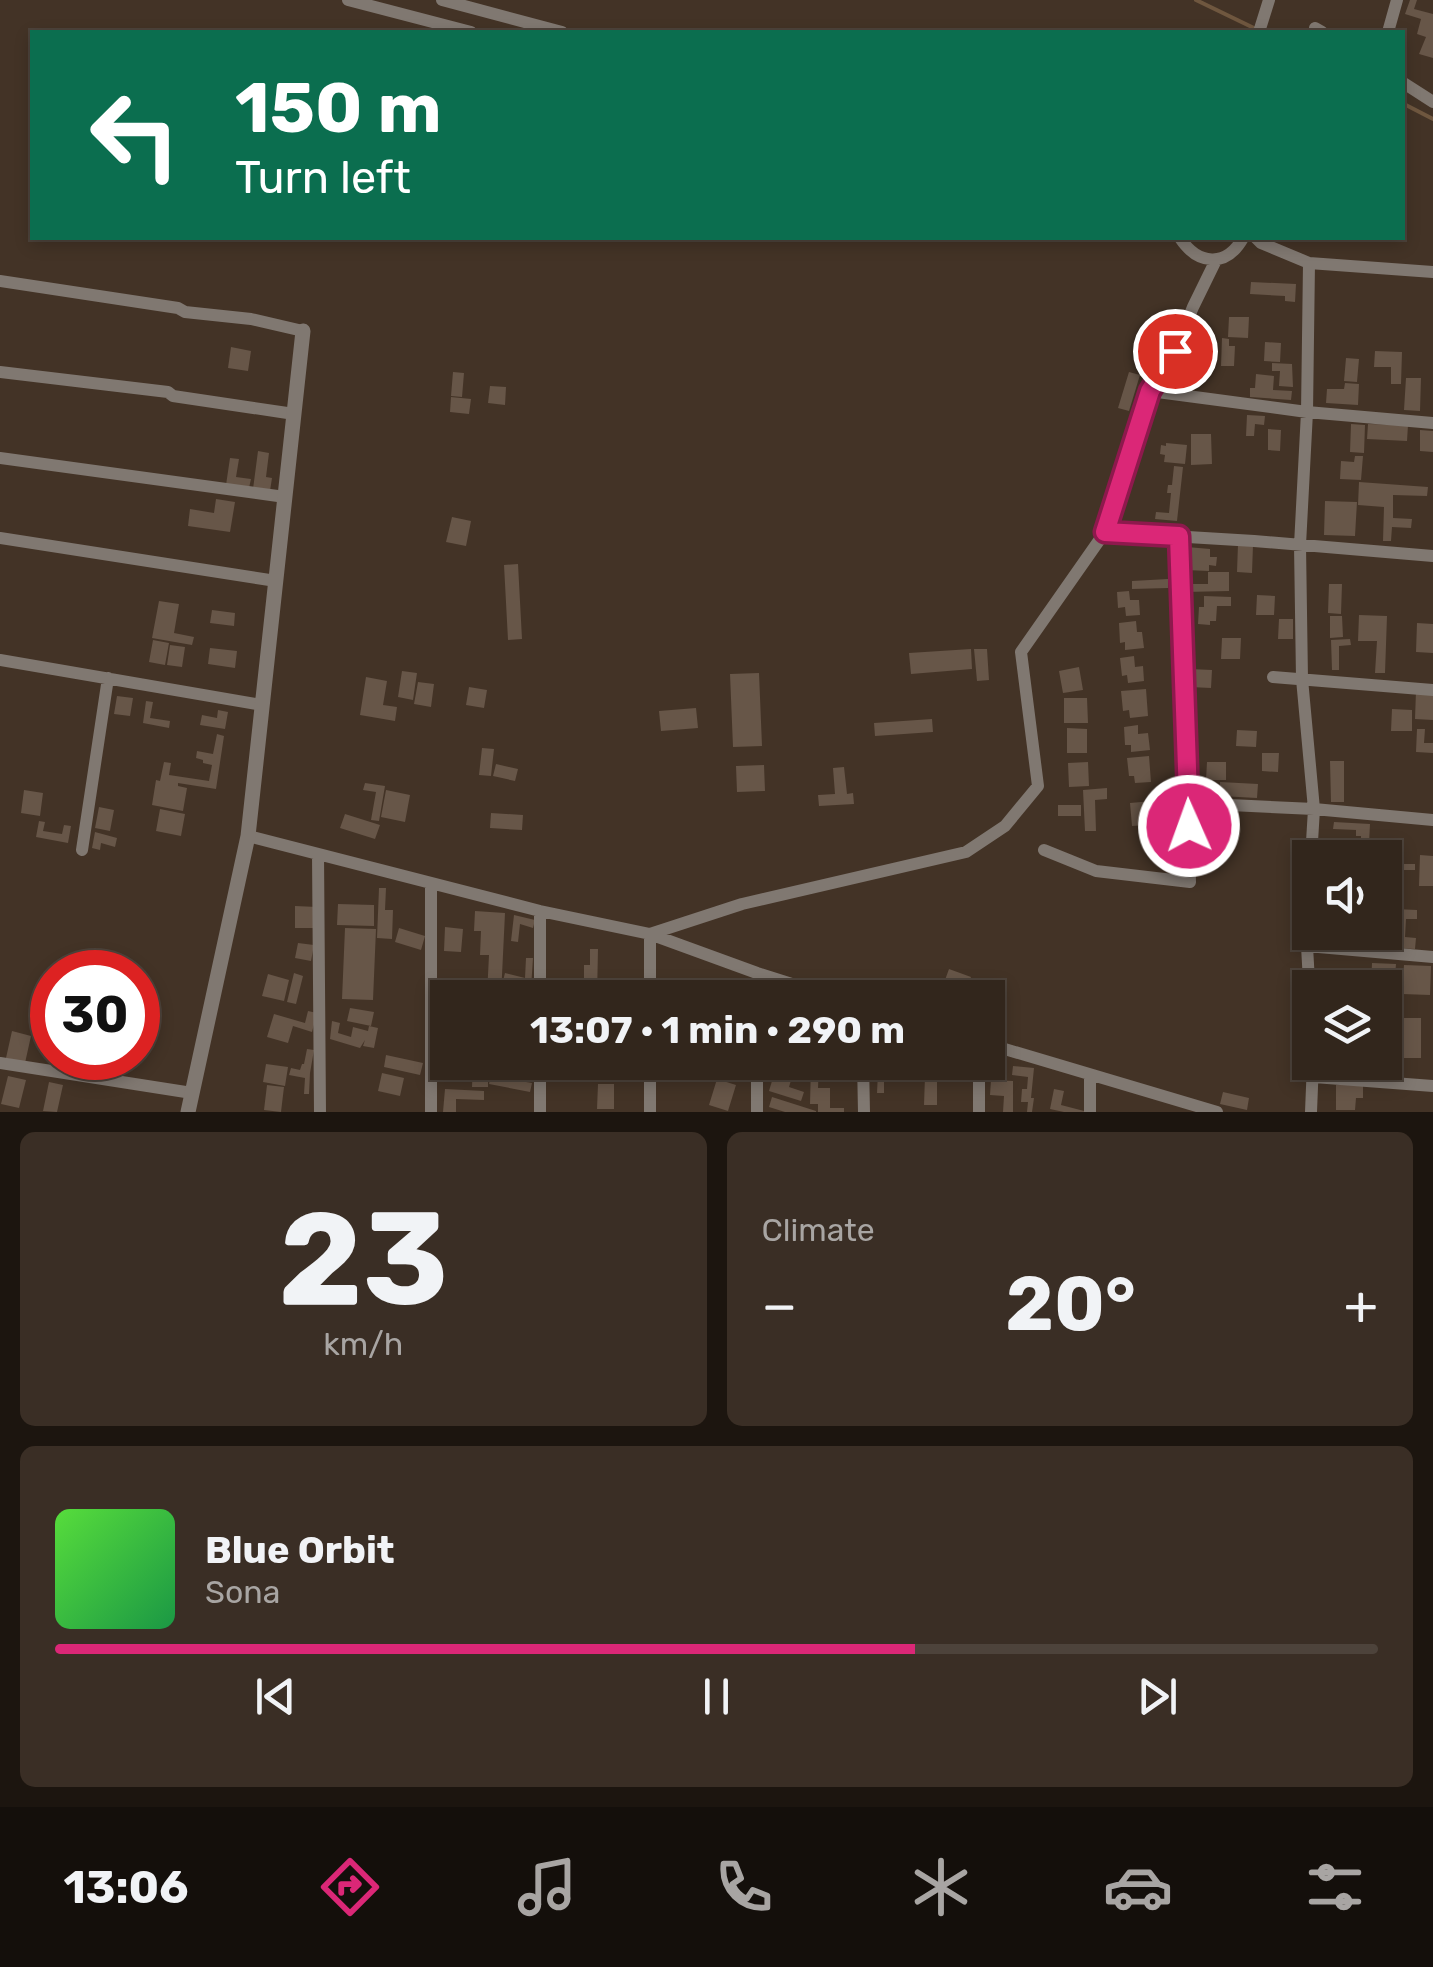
<!DOCTYPE html>
<meta charset="utf-8">
<style>
:root{--surface:#32261c;--page:#3a2e25;--text:#f1f3f6;--muted:#a8a5a3;--line:#4d433b;--accent:#db2777}
body{margin:0;font-family:Rubik,sans-serif;background:var(--page);color:var(--text);height:100vh;display:flex;flex-direction:column;font-size:38px;white-space:nowrap}
*{box-sizing:border-box;margin:0}
p{font-size:32px;color:var(--muted)}
.icon{flex:none;width:55px;height:55px;fill:none;stroke:currentColor;stroke-width:2;stroke-linecap:round;stroke-linejoin:round}
.map{position:relative;height:1112px;overflow:hidden}
.side{display:flex;flex-direction:column;gap:20px;padding:20px;background:#1c150f;flex:1}
.side>*{flex:none}
.guide{position:absolute;left:30px;top:30px;width:1375px;height:210px;border-radius:0px;box-shadow:0 5px 15px #0003,0 0 0 2px var(--line);background:#0b6e4f;color:#fff;overflow:hidden}
.controls{position:absolute;left:1292px;top:840px;display:grid;gap:20px}
.controls a{display:grid;place-items:center;width:110px;height:110px;border-radius:0px;background:var(--surface);box-shadow:0 5px 15px #0003,0 0 0 2px var(--line);font-size:50px}
.speed{position:absolute;left:30px;top:950px;display:flex;gap:20px;font-size:50px;font-weight:700;text-align:center}
.speed>*{display:grid;place-content:center;width:130px;height:130px;border-radius:50%;background:var(--surface);box-shadow:0 5px 15px #0003,0 0 0 2px var(--line);line-height:1}
.speed .limit{border:15px solid #d22;background:#fff;color:#111}
.pin{position:absolute;display:grid;place-items:center;width:85px;height:85px;color:#fff;margin:-42px;border:5px solid #fff;border-radius:50%;box-shadow:0 2px 10px #0007}
.me{position:absolute;width:110px;margin:-55px;rotate:358deg;stroke-linejoin:round;filter:drop-shadow(0 0 8px #0008)}
.turn{display:flex;align-items:center;gap:35px;height:210px;padding:0 40px;font-size:45px}
.turn .icon{width:130px;height:130px;stroke-width:2.5}
.turn b{display:block;font-size:70px;line-height:85px}
.big{font-size:75px;font-weight:700;line-height:1.1}
.side .tile{flex:1;display:flex;flex-direction:column;justify-content:center;gap:15px;min-width:0;padding:0 35px;border-radius:15px;background:var(--page)}
.side .dial{align-items:center;gap:0}
.dial b{font-size:130px;line-height:1}
.song{display:flex;align-items:center;gap:30px}
.cover{width:120px;height:120px;border-radius:15px;background:linear-gradient(135deg,hsl(110 70% 55%),hsl(140 70% 35%))}
.played{height:10px;border-radius:5px;background:linear-gradient(90deg,var(--accent) 65%,var(--line) 65%)}
.keys{display:flex;justify-content:space-around;direction:ltr}
.heat{display:flex;justify-content:space-between;align-items:center;font-size:55px;direction:ltr}
.side .tiles{flex:1;display:grid;gap:20px;grid-template-columns:1fr 1fr}
.tile:last-child{grid-column:span 2}
.trip{position:absolute;left:430px;top:980px;width:575px;height:100px;border-radius:0px;background:var(--surface);box-shadow:0 5px 15px #0003,0 0 0 2px var(--line);font-weight:700;line-height:100px;text-align:center}
.tabs{display:flex;height:160px;justify-content:space-around;align-items:center;background:#140f0b;color:var(--muted)}
.tabs .icon{width:70px;height:70px}
.tabs .on{color:var(--accent)}
.tabs b{font-size:45px;color:var(--text)}
.map>svg:first-child{display:block}
.lines{fill:none;stroke-linecap:round;stroke-linejoin:round}
.stream{stroke:#6f573f;stroke-width:4}
.building{fill:#675648}
.minor{stroke:#807871;stroke-width:12}
.tertiary{stroke:#807871;stroke-width:15}
.route-casing{stroke:#8e194d;stroke-width:25}
.route{stroke:#db2777;stroke-width:18}
</style>
<div class="map">
<svg width="1433" height="1112" viewBox="0 0 1433 1112">
<rect width="100%" height="100%" fill="#433326"/>
<g class="lines">
<path class="stream" d="M1196,0l62,30
M1402,103l31,16"/>
</g>
<path class="building" d="M1410,0h7l-3,9 19,5v44l-14,-4 7,-17 -9,-3 4,-15 -16,-5z
M1251,282l45,2 -1,18 -10,-1v-5l-35,-2z
M1229,317h20l-1,21 -20,-1z
M1222,338l7,1v7h6l-1,20h-13z
M1265,342l16,1 -1,19 -16,-1z
M231,347l20,4 -3,20 -20,-3z
M1375,351l27,1 -1,32h-10v-17h-17z
M1346,358l13,1 -2,23 -13,-1z
M1272,363l20,1 1,23 -14,-1 1,-15h-8z
M453,372l11,1 -2,24 -11,-1z
M1129,372l11,3 -11,36 -11,-3z
M1256,374l18,2 -1,14 19,1 -1,9 -41,-3v-9h5z
M1406,378h15l-1,33 -16,-1z
M1345,383l14,1 -1,21 -32,-2 1,-14h17z
M490,386l16,1 -1,18 -17,-2z
M451,397l20,2 -2,15 -19,-2z
M1247,415l18,1 -1,9 -9,-1 -1,12h-8z
M1351,424l14,1 -1,28 -14,-1z
M1368,424l40,1 -1,16 -40,-2z
M1268,429l13,1 -1,21 -12,-1z
M1420,430l13,1v21l-13,-1z
M1191,434h20l1,30 -21,1z
M1166,443l21,2 -2,19 -21,-2 1,-7 -5,-1 1,-9 5,1z
M258,451l11,2 -3,24 6,1 -2,13 -17,-2z
M1355,456h8l-2,24 -21,-1 1,-18 13,1z
M230,458l9,1 -3,18 15,2 -2,9 -23,-3z
M1174,466l9,1 -6,54 -22,-2 1,-7 13,1 2,-20h-4l1,-8h4z
M1359,482l69,5 -1,9 -34,-1v23l19,1 -1,9 -19,-1 -1,14h-8l1,-34 -26,-2z
M216,499l19,3 -5,30 -42,-6 2,-17 24,4z
M1325,501l32,1 -2,34 -31,-1z
M452,517l19,4 -5,25 -20,-4z
M1238,544l15,1 -1,28 -15,-1z
M1187,547l23,2v8h7l-1,9 -7,-1v6l-24,-1z
M518,564l4,75 -14,1 -4,-75z
M1208,572h21v19l-44,1v-8h23z
M1168,579v9l-36,1v-8z
M1329,584h13l-1,30 -13,-1z
M1129,591l1,9h9l1,15 -14,1 -1,-9 -7,1 -1,-16z
M1257,595l18,1 -1,19h-18z
M1204,596l27,1v9h-14l-1,15h-6v4l-12,-1 1,-17h5z
M159,601l20,3 -5,29 20,4 -2,8 -40,-7z
M212,610l23,3 -1,13 -24,-3z
M1359,615l28,1 -2,57h-10l2,-32h-19z
M1330,616h12l1,21 -13,1z
M1279,619h14v20h-15z
M1136,621l1,11h5l2,16 -19,2v-8l-5,1 -1,-20z
M1417,623l16,1v29l-17,-1z
M1222,638h19l-1,21h-19z
M1350,639l1,6 -12,1v24h-7l-1,-30z
M153,640l16,3 -4,22 -16,-3z
M170,645l15,2 -3,20 -15,-2z
M210,648l27,3 -2,17 -27,-4z
M971,649l1,20 -61,5 -2,-21z
M974,649h13l2,31 -12,1z
M1134,656l1,11 8,-1 1,15 -16,2 -1,-8 -5,1 -2,-18z
M1079,667l4,23 -20,3 -4,-22z
M1190,669l22,1 -1,18 -21,-1z
M402,671l15,2 -4,27 -15,-3z
M759,673l3,73 -29,1 -3,-73z
M366,677l21,4 -4,24 14,2 -2,14 -35,-6z
M418,682l16,2 -3,23 -17,-3z
M469,687l18,3 -3,18 -18,-3z
M1146,689l2,27 -18,2 -1,-8 -6,1 -2,-20z
M1416,691l17,1v28l-18,-1z
M117,696l16,2 -3,18 -16,-2z
M1064,698h23l1,25h-24z
M146,701l7,1 -3,16 20,3 -1,7 -26,-5z
M696,708l2,20 -37,3 -2,-20z
M1392,709l20,1v21h-21z
M218,710l10,2 -3,17 -25,-4 2,-10 15,3z
M932,719l1,13 -58,4 -1,-13z
M1138,725v9l10,-1 2,17 -19,2v-7h-6l-1,-18z
M1067,728l20,1v24h-20z
M1417,729h8l-1,14h9v10l-17,-1z
M1237,730l20,1 -1,16 -20,-1z
M217,734l7,2 -8,53 -38,-6v3l9,2 -4,23 -31,-6 4,-25 4,1 4,-19 7,1 -2,12 40,6 3,-16 -9,-2v-3l-7,-2 1,-7 16,3z
M482,748l12,1 -3,27 -12,-1z
M1262,753h17l-1,19 -16,-1z
M1149,756l2,26 -16,1 -1,-7h-5l-2,-18z
M1330,761h14v41h-13z
M1088,762l1,24 -20,1 -1,-24z
M1207,762h19v18h-20z
M496,764l22,5 -3,12 -22,-5z
M764,765l1,26 -28,1 -1,-26z
M844,767l3,27 6,-1 1,11 -35,2 -1,-11 17,-1 -2,-26z
M1220,782l38,2 -1,14 -37,-2z
M365,783l20,3 -6,35 -8,-1 5,-28 -13,-2z
M1107,788v11l-12,1 1,31h-11l-2,-41z
M24,790l19,3 -3,23 -19,-3z
M386,790l24,5 -5,27 -24,-5z
M1175,799l2,31 -16,2v-8l-29,2 -2,-23z
M1058,805h23v11h-23z
M99,807l15,3 -4,21 -15,-3z
M160,809l25,5 -4,22 -25,-5z
M491,813l32,2 -1,15 -32,-2z
M345,814l35,11 -5,14 -35,-11z
M39,821l6,1 -2,9 19,3 2,-9 7,1 -3,17 -32,-6z
M1334,822l36,2 -1,20h-8v-8h-5v-6l-23,-1z
M95,832l22,6 -2,9 -14,-4 -1,7 -8,-2z
M1392,847h7v17h16v6h-15v14h-7z
M1420,855l13,1v30h-14z
M379,888h7l-1,22h8l-1,29 -15,-1z
M338,904l36,1v21l-37,-1z
M295,906l22,1 -1,21h-21z
M1395,909l22,1v9h-11l-1,18 11,1 -1,11 -21,-1z
M475,911l30,2 -4,83 -14,-1 2,-40h-9l1,-24h-7z
M514,915l21,5 -2,8 -13,-4 -2,18 -7,-1z
M445,927l18,2 -2,23 -17,-1z
M345,928l31,1 -3,71 -31,-1z
M399,928l26,8 -4,14 -26,-8z
M1337,932l30,1v10l-29,1z
M298,943l16,2 -3,16 -16,-3z
M590,949h8l-1,48 -8,-1v-13h-5v-18h6z
M526,958h7l-2,30 -28,-7 2,-8 20,5z
M1372,963l24,1 -1,12h-18v11h-6z
M1404,965l27,1 -1,29 -28,-1z
M949,969l22,8 -8,21 -22,-7z
M294,973l9,3 -7,28 -9,-2z
M268,974l21,6 -5,21 -22,-5z
M463,980l21,2 -1,16h-21z
M661,987h31l-1,11h-30z
M350,1008l24,4 -3,14 -24,-5z
M308,1011l9,2 -5,19 -19,-6 -5,17 -21,-6 7,-23 31,9z
M1398,1018h23v40h-24z
M332,1021l8,2 -2,10 13,4 2,-10 15,4 1,-5 9,2 -4,20 -11,-2 2,-6 -5,8 -30,-9z
M12,1031l19,5 -6,27 -19,-5z
M1389,1031h6l1,41h-6z
M307,1049l7,1 -4,23 -1,21h-5l1,-16 -16,-3 2,-7 9,2 2,-6h2z
M386,1055l37,8 -3,12 -36,-8z
M84,1058l27,5 -4,15 -26,-6z
M473,1062h15v25h-16z
M693,1062h40l-6,16 -34,-10z
M266,1064l22,3 -3,19 -22,-4z
M493,1064l7,1 -1,4 11,3 -2,7 24,4 -2,9 -41,-8z
M811,1064h8l-1,24h12v20h14v4h-26v-8h-8z
M1013,1066l21,2 -3,30h3l-2,14h-5l1,-10h-7l1,-13h5l1,-12 -16,-2z
M775,1071l17,6 -3,10 15,5 -3,9 -32,-10z
M878,1072h22v8h-16v13h-7z
M382,1073l22,5 -4,18 -22,-5z
M8,1076l18,4 -7,28 -18,-4z
M925,1076h12v29h-13z
M717,1079l19,6 -8,26 -19,-6z
M991,1080l22,1v31h-10l1,-16 -14,-1z
M49,1082l14,3 -6,27 -14,-1z
M598,1084h16v25h-17z
M267,1085l17,2 -3,25 -17,-2z
M1336,1085h27v13h-7l-1,12h-19z
M445,1089l39,2v9l-28,-1v13h-13z
M1054,1089l10,2 -3,14 27,7h-24l-14,-3z
M1223,1092l26,6 -2,12 -27,-6z
M772,1097l44,14v1h-31l-16,-5z"/>
<g class="lines">
<path class="minor" d="M348,0l123,32
M442,0l120,32
M1315,28l7,4
M1259,32l10,-32
M1388,32l9,-32
M1402,82l31,20
M1180,238c18,27 46,30 63,0
M1256,238l5,5 48,20 124,9
M1309,263l-2,149 -7,133 2,134 12,130 -3,49
M0,281l178,27 7,4 66,7 52,12
M0,372l168,20 5,4 121,18
M1150,391l157,21 126,11
M0,458l285,39
M1105,532l149,9 179,15
M0,538l276,43
M0,660l262,45
M1273,677l160,13
M1188,803l126,6 119,11
M248,836l292,75 110,23 107,39 79,25
M82,850l26,-172
M1044,850l52,21 94,11 -11,-345
M318,854l2,258
M431,883v229
M1310,889l-3,57 3,54
M540,911v87
M1307,946l126,11
M757,973v25
M650,998v-64l92,-30 224,-52 39,-26 33,-40 -17,-134 84,-120 45,-141 25,-40 18,-44 23,-47
M988,1044l229,68
M540,1062v50
M650,1062v50
M757,1062v50
M863,1062l1,50
M0,1063l192,30
M1314,1077l119,9
M979,1112v-50
M1090,1112v-37
M1311,1112l2,-50"/>
<path class="tertiary" d="M188,1112l60,-276 55,-505"/>
</g>
<g class="lines">
<defs>
<path id="route" d="M1175,351l-25,40 -45,141 74,4 10,290"/>
</defs>
<use href="#route" class="route-casing"/>
<use href="#route" class="route"/>
</g>
</svg>
<div class="controls">
<a><svg class="icon" aria-label="sound" viewBox="0 0 24 24"><path d="M4 9h4l5-4v14l-5-4H4zM17 9q2 3 0 6"/></svg></a>
<a><svg class="icon" aria-label="layers" viewBox="0 0 24 24"><path d="M12 4l9 5-9 5-9-5zM3 14l9 5 9-5"/></svg></a>
</div>
<div class="speed"><div class="limit">30</div></div>
<div class="pin" style="left:1175px;top:351px;background:#d93025"><svg class="icon" aria-label="arrive" viewBox="0 0 24 24"><path d="M6 21V4h12l-3 4 3 4H6"/></svg></div>
<svg class="me" style="left:1189px;top:826px" viewBox="-20 -20 40 40"><circle r="17" fill="#db2777" stroke="#fff" stroke-width="3"/><path d="M0-11L8 9 0 5-8 9z" fill="#fff"/></svg>
<div class="trip">13:07 · 1 min · 290 m</div>
<div class="guide">
<div class="turn"><svg class="icon" aria-label="left" viewBox="0 0 24 24"><path d="M17 20v-9H6M10 6l-5 5 5 5"/></svg><div><b>150 m</b>Turn left</div></div>
</div>
</div>
<section class="side">
<div class="tiles">
<div class="tile dial"><b>23</b><p>km/h</p></div>
<div class="tile"><p>Climate</p>
<div class="heat"><a>−</a><b class="big">20°</b><a>+</a></div>
</div>
<div class="tile">
<div class="song"><i class="cover"></i><div><b>Blue Orbit</b><p>Sona</p></div></div>
<div class="played"></div>
<div class="keys"><svg class="icon" aria-label="previous" viewBox="0 0 24 24"><path d="M18 5L8 12l10 7zM5 5v14"/></svg><svg class="icon" aria-label="pause" viewBox="0 0 24 24"><path d="M8 5v14M16 5v14"/></svg><svg class="icon" aria-label="next" viewBox="0 0 24 24"><path d="M6 5l10 7-10 7zM19 5v14"/></svg></div>
</div>
</div>
</section>
<nav class="tabs">
<b>13:06</b>
<svg class="icon on" aria-label="directions" viewBox="0 0 24 24"><path d="M12 3l9 9-9 9-9-9zM9 14v-3h6M13 9l2 2-2 2"/></svg>
<svg class="icon" aria-label="music" viewBox="0 0 24 24"><path d="M9 18V5l10-2v13"/><circle cx="6" cy="18" r="3"/><circle cx="16" cy="16" r="3"/></svg>
<svg class="icon" aria-label="phone" viewBox="0 0 24 24"><path d="M5 4h4l2 5-3 2q2 4 5 5l2-3 5 2v4C11 20 4 13 5 4z"/></svg>
<svg class="icon" aria-label="climate" viewBox="0 0 24 24"><path d="M12 3v18M4 7l16 10M4 17L20 7"/></svg>
<svg class="icon" aria-label="car" viewBox="0 0 24 24"><path d="M5 17H2v-5l4-1 3-4h7l3 4 3 1v5h-3M9 17h6M6 11h13"/><circle cx="7" cy="17" r="2"/><circle cx="17" cy="17" r="2"/></svg>
<svg class="icon" aria-label="filters" viewBox="0 0 24 24"><path d="M4 7h16M4 17h16"/><circle cx="9" cy="7" r="2"/><circle cx="15" cy="17" r="2"/></svg>
</nav>
